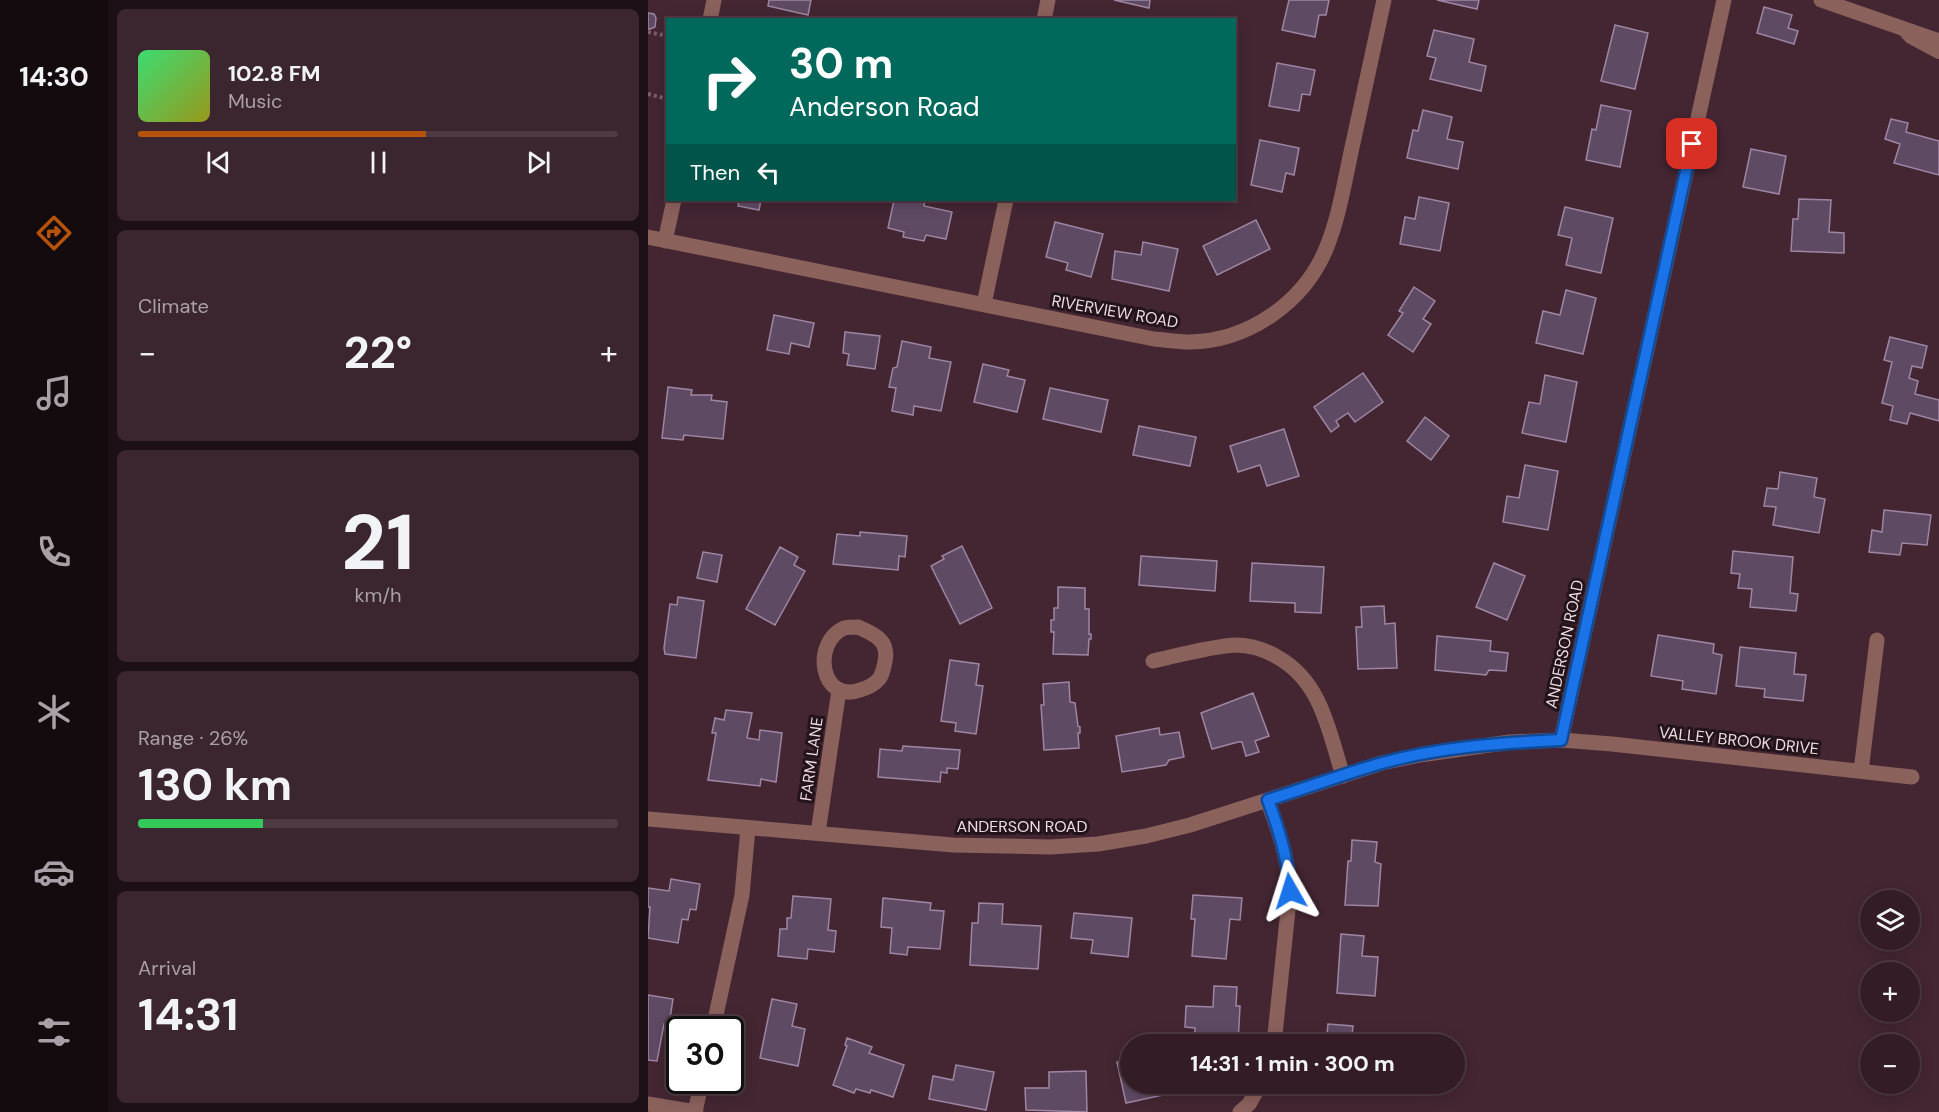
<!DOCTYPE html>
<meta charset="utf-8">
<style>
:root{--surface:#331c26;--page:#3b252e;--text:#f1f3f6;--muted:#a9a1a7;--line:#4e3a43;--accent:#b45309}
body{margin:0;font-family:"DM Sans",sans-serif;background:var(--page);color:var(--text);height:100vh;display:flex;flex-direction:column;font-size:22px;white-space:nowrap}
*{box-sizing:border-box;margin:0}
p{font-size:20px;color:var(--muted)}
.icon{flex:none;width:33px;height:33px;fill:none;stroke:currentColor;stroke-width:2;stroke-linecap:round;stroke-linejoin:round}
.map{position:relative;flex:1;overflow:hidden}
.side{display:flex;flex-direction:column;gap:9px;padding:9px;background:#1c0f15;width:540px}
.side>*{flex:none}
.banner{position:absolute;left:18px;top:18px;width:570px;height:183px;border-radius:0px;box-shadow:0 3px 15px #0003,0 0 0 2px var(--line);background:#00695c;color:#fff;overflow:hidden}
.controls{position:absolute;left:1212px;top:890px;display:grid;gap:12px}
.controls a{display:grid;place-items:center;width:60px;height:60px;border-radius:50%;background:var(--surface);box-shadow:0 3px 15px #0003,0 0 0 2px var(--line);font-size:30px}
.speed{position:absolute;left:18px;top:1016px;display:flex;gap:12px;font-size:30px;font-weight:700;text-align:center}
.speed>*{display:grid;place-content:center;width:78px;height:78px;border-radius:50%;background:var(--surface);box-shadow:0 3px 15px #0003,0 0 0 2px var(--line);line-height:1}
.speed .limit{border:3px solid #111;border-radius:9px;background:#fff;color:#111}
.pin{position:absolute;display:grid;place-items:center;width:51px;height:51px;color:#fff;margin:-26px;border-radius:12px;box-shadow:0 3px 9px #0006}
.me{position:absolute;width:66px;margin:-33px;rotate:354deg;stroke-linejoin:round;filter:drop-shadow(0 0 4px #0008)}
.turn{display:flex;align-items:center;gap:21px;height:126px;padding:0 24px;font-size:27px}
.turn .icon{width:78px;height:78px;stroke-width:2.5}
.turn b{display:block;font-size:42px;line-height:51px}
.then{display:flex;align-items:center;height:57px;padding:0 24px;background:#0003;gap:12px;font-size:22px}
.big{font-size:45px;font-weight:700;line-height:1.1}
.side .widget{flex:1;display:flex;flex-direction:column;justify-content:center;gap:9px;min-width:0;padding:0 21px;border-radius:9px;background:var(--page)}
.side .dial{align-items:center;gap:0}
.dial b{font-size:78px;line-height:1}
.song{display:flex;align-items:center;gap:18px}
.cover{width:72px;height:72px;border-radius:9px;background:linear-gradient(135deg,hsl(140 70% 55%),hsl(60 70% 35%))}
.played{height:6px;border-radius:3px;background:linear-gradient(90deg,var(--accent) 60%,var(--line) 60%)}
.keys{display:flex;justify-content:space-around;direction:ltr}
.heat{display:flex;justify-content:space-between;align-items:center;font-size:33px;direction:ltr}
.charge{height:9px;border-radius:4px;background:linear-gradient(90deg,#34c759 26%,var(--line) 0)}
.trip{position:absolute;left:472px;top:1034px;width:345px;height:60px;border-radius:30px;background:var(--surface);box-shadow:0 3px 15px #0003,0 0 0 2px var(--line);font-weight:700;line-height:60px;text-align:center}
main{display:flex;flex:1;min-height:0}
.tab-bar{display:flex;flex-direction:column;width:108px;justify-content:space-around;align-items:center;background:#140b0f;color:var(--muted)}
.tab-bar .icon{width:42px;height:42px}
.tab-bar .active{color:var(--accent)}
.tab-bar b{font-size:27px;color:var(--text)}
.map>svg:first-child{display:block}
.building{fill:#5f4a64;stroke:#9d86a2;stroke-width:1.5}
.lines{fill:none;stroke-linecap:round;stroke-linejoin:round}
.path{stroke:#7b606b;stroke-width:4;stroke-dasharray:3 3;stroke-linecap:butt}
.service{stroke:#8b615c;stroke-width:14}
.minor{stroke:#8b615c;stroke-width:15}
.route-casing{stroke:#114b97;stroke-width:15}
.route{stroke:#1a73e8;stroke-width:10}
.labels{text-anchor:middle;stroke-width:6;stroke-linejoin:round;paint-order:stroke}
.street-label{font-size:16px;fill:#efdbe2;stroke:#22141a}
</style>
<main>
<nav class="tab-bar">
<b>14:30</b>
<svg class="icon active" aria-label="directions" viewBox="0 0 24 24"><path d="M12 3l9 9-9 9-9-9zM9 14v-3h6M13 9l2 2-2 2"/></svg>
<svg class="icon" aria-label="music" viewBox="0 0 24 24"><path d="M9 18V5l10-2v13"/><circle cx="6" cy="18" r="3"/><circle cx="16" cy="16" r="3"/></svg>
<svg class="icon" aria-label="phone" viewBox="0 0 24 24"><path d="M5 4h4l2 5-3 2q2 4 5 5l2-3 5 2v4C11 20 4 13 5 4z"/></svg>
<svg class="icon" aria-label="climate" viewBox="0 0 24 24"><path d="M12 3v18M4 7l16 10M4 17L20 7"/></svg>
<svg class="icon" aria-label="car" viewBox="0 0 24 24"><path d="M5 17H2v-5l4-1 3-4h7l3 4 3 1v5h-3M9 17h6M6 11h13"/><circle cx="7" cy="17" r="2"/><circle cx="17" cy="17" r="2"/></svg>
<svg class="icon" aria-label="filters" viewBox="0 0 24 24"><path d="M4 7h16M4 17h16"/><circle cx="9" cy="7" r="2"/><circle cx="15" cy="17" r="2"/></svg>
</nav>
<section class="side">
<div class="widget">
<div class="song"><i class="cover"></i><div><b>102.8 FM</b><p>Music</p></div></div>
<div class="played"></div>
<div class="keys"><svg class="icon" aria-label="previous" viewBox="0 0 24 24"><path d="M18 5L8 12l10 7zM5 5v14"/></svg><svg class="icon" aria-label="pause" viewBox="0 0 24 24"><path d="M8 5v14M16 5v14"/></svg><svg class="icon" aria-label="next" viewBox="0 0 24 24"><path d="M6 5l10 7-10 7zM19 5v14"/></svg></div>
</div>
<div class="widget"><p>Climate</p>
<div class="heat"><a>−</a><b class="big">22°</b><a>+</a></div>
</div>
<div class="widget dial"><b>21</b><p>km/h</p></div>
<div class="widget"><p>Range · 26%</p><b class="big">130 km</b><div class="charge"></div></div>
<div class="widget"><p>Arrival</p><b class="big">14:31</b></div>
</section>
<div class="map">
<svg width="1291" height="1112" viewBox="0 0 1291 1112">
<rect width="100%" height="100%" fill="#442633"/>
<path class="building" d="M121,0h42l-3,15 -40,-9z
M466,0h36l-1,8z
M641,0h40l-3,15h-7l-4,22 -33,-7z
M789,0h42l-2,9z
M1116,7l28,8 -4,13 10,3 -4,13 -37,-11z
M0,13l6,1 2,4 -1,9 -5,2h-2z
M967,25l33,8 -13,56 -34,-8z
M786,30l40,9 -5,23 17,4 -5,25 -51,-12 6,-21 -9,-2z
M629,63l38,7 -5,25 -8,-1 -3,17 -30,-5z
M953,105l30,6 -11,56 -34,-7 6,-31 4,1z
M775,110l29,7 -5,22 16,3 -5,27 -51,-11 6,-28 5,1z
M1243,119l17,4 -2,9 33,9v34l-45,-12 6,-19 -15,-5z
M612,140l39,8 -5,27 -8,-2 -4,19 -31,-7z
M1103,149l35,7 -7,38 -36,-7z
M771,197l30,6 -9,48 -40,-7 5,-27 10,2z
M1151,199l32,1 -2,32 15,1v20l-53,-2 2,-32h5z
M91,200h22l-2,10 -21,-4z
M246,200h31l-1,6 28,6 -6,27 -20,-4 -2,6 -21,-4 1,-5 -16,-4z
M917,207l48,11 -12,55 -35,-8 6,-27 -14,-3z
M608,220l14,29 -53,26 -14,-29z
M407,222l48,12 -12,43 -25,-7 2,-7 -22,-6z
M495,242l35,7 -9,42 -57,-12 3,-28 26,4z
M766,287l21,14 -12,18 8,5 -18,28 -25,-17 15,-22 -4,-2z
M918,290l30,8 -13,56 -47,-11 7,-32 17,4z
M126,315l40,8 -5,24 -18,-4 -2,11 -22,-4z
M197,332l35,4 -5,33 -28,-4 2,-11 -6,-1z
M1242,337l37,9 -5,22 -10,-2 -3,12 9,3 -3,13 24,6v21l-29,-8 -3,11 -17,-4 3,-14 -11,-3 10,-41 -8,-2z
M254,341l29,6 -2,11 22,4 -10,49 -27,-5 -1,9 -21,-4 4,-23 -7,-1 4,-19 4,-1z
M335,364l26,6 -2,6 18,4 -8,32 -43,-10z
M715,373l20,29 -28,20 -7,-9 -12,8 3,5 -8,6 -17,-25z
M897,375l32,7 -11,60 -44,-9 7,-31 11,2z
M20,387l24,3 -1,5h21l-1,5 16,2 -4,37 -39,-4 -1,5 -21,-2z
M402,388l58,12 -7,32 -58,-13z
M777,417l24,19 -18,24 -24,-19z
M491,426l57,11 -6,29 -57,-11z
M636,429l15,47 -32,10 -7,-21 -22,7 -8,-26z
M877,465l33,6 -10,59 -45,-8 4,-26 12,2z
M1132,472l37,6 -3,19 11,2 -6,34 -46,-8 3,-18 -12,-1 3,-18 11,1z
M1236,510l47,5 -4,30 -25,-2 -2,12 -31,-3 3,-22 10,2z
M212,532l47,4 -2,21 -6,-1 -1,14 -65,-6 4,-30 23,2z
M314,546l30,62 -32,16 -29,-58 13,-7 -2,-3z
M132,547l18,10 -4,8 11,6 -30,54 -29,-16z
M1085,551l60,6 -3,36 8,1 -2,17 -46,-4 2,-18 -14,-1 2,-14 -9,-1z
M55,552l19,3 -5,27 -20,-4z
M493,556l76,5 -2,30 -76,-6z
M604,563l72,4 -3,46 -26,-1v-9l-45,-2z
M846,563l31,13 -18,44 -31,-13z
M410,587l27,1v21h4v25h2v5h-2l-1,16 -35,-1 1,-22h-3v-12h3v-12h4z
M30,597l26,4 -8,57 -31,-4 -1,-6 6,-44 7,1z
M736,606l1,18 10,-1 2,45 -39,1 -2,-42h6l-1,-20z
M1010,635l56,9 -1,9 9,2 -6,39 -34,-5 1,-8 -32,-5z
M789,636l54,5 -1,10 18,2 -2,18 -17,-1 -3,5 -51,-5z
M1092,647l56,6 -2,21 12,1 -3,26 -39,-4 1,-8 -29,-3z
M302,660l29,4 -3,21 7,1 -7,48 -21,-3 1,-8 -15,-2z
M421,682l1,20 5,1 3,23 2,1v6h-2l1,15 -35,2 -3,-45h3l-1,-21z
M605,693l16,43 -14,5 4,11 -13,4 -4,-14h-4l-26,7 -11,-36z
M78,710l26,3 -5,25 12,2 1,-10 22,3 -6,49 -15,-3 -1,7 -52,-6 8,-47h-4l3,-15 9,2z
M511,728l1,7 19,-3 5,25 -15,3 -3,5 -44,7 -6,-36z
M255,746l57,4 -2,19 -11,-1v5l-6,-1 -1,10 -62,-5 2,-28 22,2z
M704,840l25,2 -2,20 6,2 -3,42 -33,-1 3,-44h3z
M23,879l29,5 -4,26 -6,-1 -2,11 -6,-1 -4,24 -30,-5 2,-31h-2v-19l21,3z
M545,895l49,3 -2,22 -10,-1 -4,40 -34,-3 3,-37h-4z
M145,896l38,3 -3,31 8,1 -2,21 -26,-3 -1,10 -29,-3 2,-27h7v-11h4z
M235,898l48,5 -1,7 14,1 -4,38 -32,-2 -1,8 -17,-2 2,-25 -11,-1z
M331,903l24,1 -1,20 39,2 -3,43 -68,-4 2,-42h6z
M426,913l58,5 -4,39 -37,-4 2,-13 -22,-2z
M693,934l23,2 -2,20 16,1 -3,39 -38,-3z
M566,986l23,1 -1,19h4l-2,38h-44l1,-16 -10,-1 1,-21 27,1z
M0,995l25,4 -4,26 -5,-1 -7,37 -9,-1z
M124,999l25,5 -5,22 13,3 -7,37 -38,-8z
M680,1024l25,2 -2,18h-25z
M199,1038l25,9 -3,6 35,12 -11,32 -22,-7 -1,3 -14,-4 -2,4 -21,-8 14,-39 -2,-1z
M483,1059v24h53l2,7 -60,13 -9,-41z
M308,1065l38,7 -8,38 -57,-11 4,-23 20,4z
M438,1071l1,41 -61,-2 -1,-22h24v-16z
M674,1083h42l-1,5z"/>
<g class="lines">
<path class="path" d="M0,32l20,4
M0,94l20,5"/>
<path class="service" d="M1259,33l4,4 28,15"/>
<path class="minor" d="M1173,0l118,41
M62,20l4,-20
M396,20l4,-20
M0,237l506,102c12,1 24,3 36,3 59,-1 114,-40 136,-93 14,-34 19,-71 27,-106 10,-48 21,-95 31,-143
M17,241l9,-41
M336,304l22,-104
M210,627c19,8 33,15 26,39 -1,5 -2,9 -5,13 -5,6 -12,9 -19,11 -39,14 -49,-47 -16,-62 4,-1 10,-1 14,-1z
M505,661c27,-6 55,-14 82,-16 16,0 31,5 44,13 43,25 50,74 64,118
M913,740l163,-740
M1213,771l16,-131
M619,800c12,30 21,58 23,91l-16,153
M0,819l305,26 97,2 48,-3 48,-8 44,-11 192,-62 38,-8 90,-13 51,-2 51,4 300,33
M170,833l21,-143
M65,1029l29,-134 6,-67
M0,1104l48,8
M47,1112l7,-32
M592,1112l9,-8 12,-21"/>
</g>
<g class="lines">
<defs>
<path id="route" d="M642,891c-2,-33 -11,-61 -22,-91 38,-12 76,-26 114,-37 58,-16 119,-20 179,-23l131,-596"/>
</defs>
<use href="#route" class="route-casing"/>
<use href="#route" class="route"/>
</g>
<g class="labels">
<g class="street-label">
<text transform="translate(467 311) rotate(10)" y="6">RIVERVIEW ROAD</text>
<text transform="translate(916 644) rotate(-78)" y="6">ANDERSON ROAD</text>
<text transform="translate(1091 740) rotate(6)" y="6">VALLEY BROOK DRIVE</text>
<text transform="translate(163 759) rotate(-82)" y="6">FARM LANE</text>
<text x="374" y="832">ANDERSON ROAD</text>
</g>
</g>
</svg>
<div class="controls">
<a><svg class="icon" aria-label="layers" viewBox="0 0 24 24"><path d="M12 4l9 5-9 5-9-5zM3 14l9 5 9-5"/></svg></a>
<a>+</a>
<a>−</a>
</div>
<div class="speed"><div class="limit">30</div></div>
<div class="pin" style="left:1044px;top:144px;background:#d93025"><svg class="icon" aria-label="arrive" viewBox="0 0 24 24"><path d="M6 21V4h12l-3 4 3 4H6"/></svg></div>
<svg class="me" style="left:642px;top:891px" viewBox="-20 -20 40 40"><path d="M0-17L14 15 0 8-14 15z" fill="#1a73e8" stroke="#fff" stroke-width="4"/></svg>
<div class="trip">14:31 · 1 min · 300 m</div>
<div class="banner">
<div class="turn"><svg class="icon" aria-label="right" viewBox="0 0 24 24"><path d="M7 20v-9h11M14 6l5 5-5 5"/></svg><div><b>30 m</b>Anderson Road</div></div>
<div class="then">Then<svg class="icon" aria-label="left" viewBox="0 0 24 24"><path d="M17 20v-9H6M10 6l-5 5 5 5"/></svg></div>
</div>
</div>
</main>
